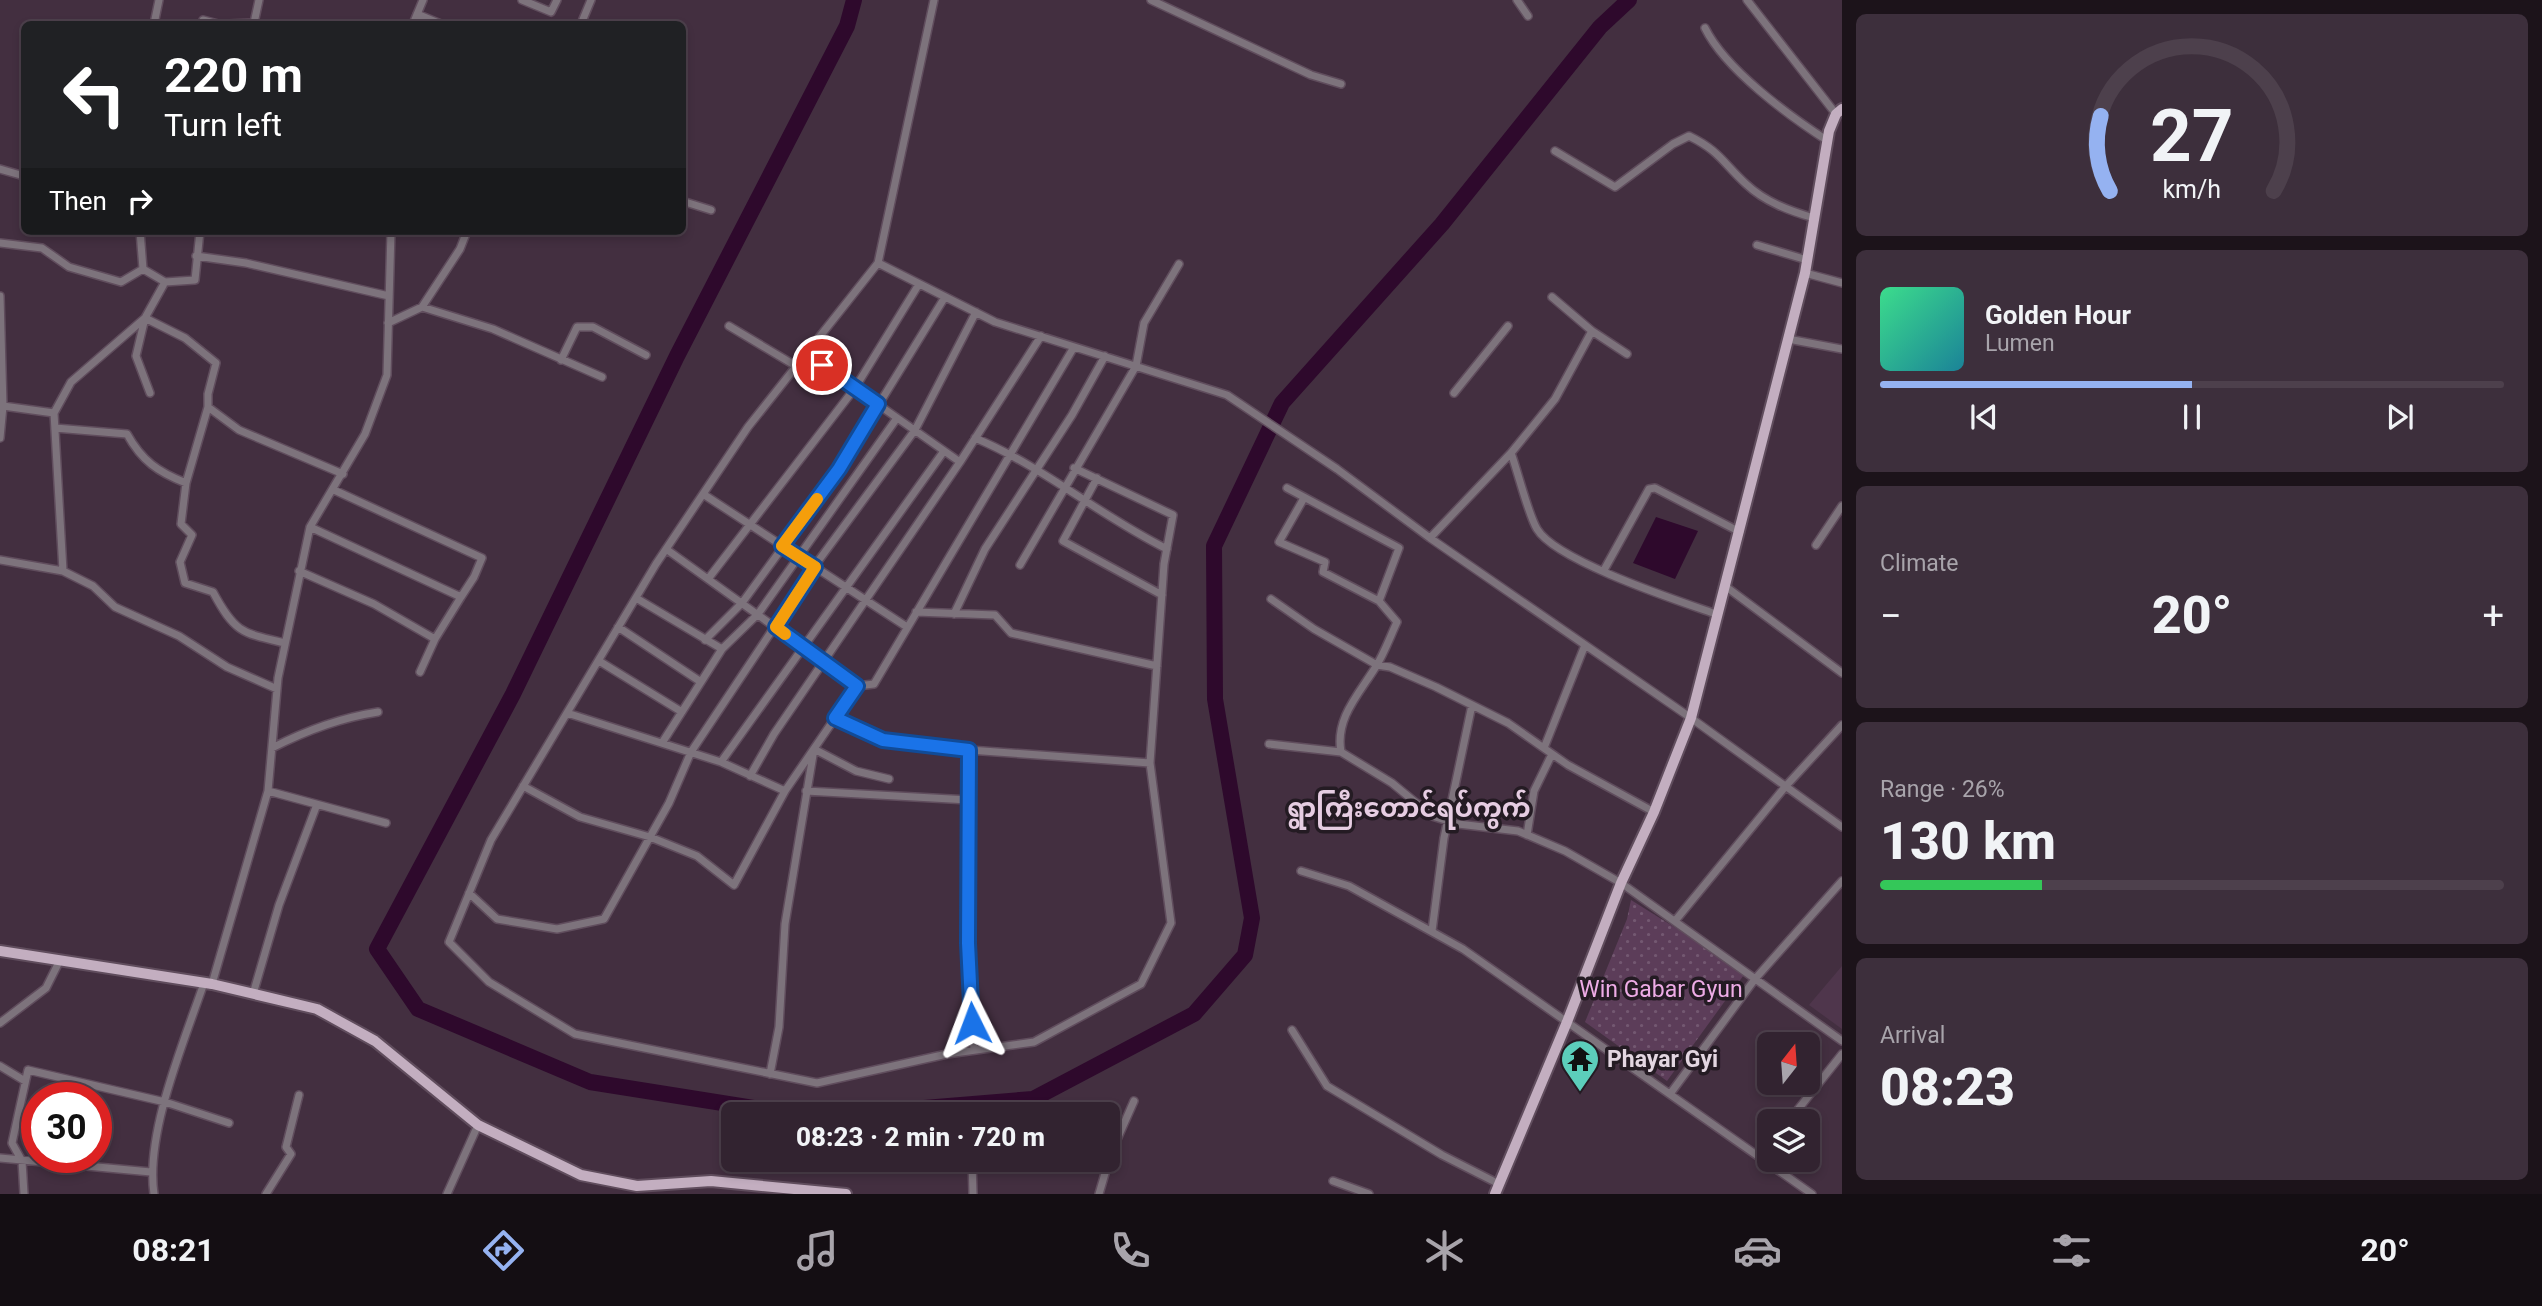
<!DOCTYPE html>
<meta charset="utf-8">
<style>
:root{--surface:#322330;--page:#3d2f3c;--text:#f1f3f6;--muted:#a8a4ab;--line:#4d404c;--accent:#95b2f1}
body{margin:0;font-family:Roboto,"Noto Sans Myanmar",sans-serif;background:var(--page);color:var(--text);height:100vh;display:flex;flex-direction:column;font-size:26px;white-space:nowrap}
*{box-sizing:border-box;margin:0}
p{font-size:23px;color:var(--muted)}
.icon{flex:none;width:38px;height:38px;fill:none;stroke:currentColor;stroke-width:2;stroke-linecap:round;stroke-linejoin:round}
.map{position:relative;flex:1;overflow:hidden}
.sheet{display:flex;flex-direction:column;gap:14px;padding:14px;background:#1c131a;width:700px}
.sheet>*{flex:none}
.top-card{position:absolute;left:21px;top:21px;width:665px;height:214px;border-radius:10px;box-shadow:0 4px 10px #0003,0 0 0 2px var(--line);background:#202124;color:#fff;overflow:hidden}
.needle{width:46px;rotate:17deg}
.buttons{position:absolute;left:1757px;top:1032px;display:grid;gap:14px}
.buttons a{display:grid;place-items:center;width:63px;height:63px;border-radius:10px;background:var(--surface);box-shadow:0 4px 10px #0003,0 0 0 2px var(--line);font-size:35px}
.speed{position:absolute;left:21px;top:1082px;display:flex;gap:14px;font-size:35px;font-weight:700;text-align:center}
.speed>*{display:grid;place-content:center;width:91px;height:91px;border-radius:50%;background:var(--surface);box-shadow:0 4px 10px #0003,0 0 0 2px var(--line);line-height:1}
.speed .limit{border:10px solid #d22;background:#fff;color:#111}
.pin{position:absolute;display:grid;place-items:center;width:60px;height:60px;color:#fff;margin:-30px;border:4px solid #fff;border-radius:50%;box-shadow:0 2px 7px #0007}
.me{position:absolute;width:77px;margin:-38px;rotate:357deg;stroke-linejoin:round;filter:drop-shadow(0 0 5px #0008)}
.turn{display:flex;align-items:center;gap:24px;height:147px;padding:0 28px;font-size:32px}
.turn .icon{width:91px;height:91px;stroke-width:2.5}
.turn b{display:block;font-size:49px;line-height:60px}
.then{display:flex;align-items:center;height:66px;padding:0 28px;background:#0003;gap:14px;font-size:26px}
.big{font-size:52px;font-weight:800;line-height:1.1}
.sheet .widget{flex:1;display:flex;flex-direction:column;justify-content:center;gap:10px;min-width:0;padding:0 24px;border-radius:10px;background:var(--page)}
.sheet .dial{align-items:center;gap:0}
.dial svg{height:182px;overflow:visible;fill:none;stroke:var(--line);stroke-width:7;stroke-linecap:round;text-anchor:middle}
.dial text{fill:var(--text);stroke:none}
.song{display:flex;align-items:center;gap:21px}
.cover{width:84px;height:84px;border-radius:10px;background:linear-gradient(135deg,hsl(150 70% 55%),hsl(190 70% 35%))}
.played{height:7px;border-radius:4px;background:linear-gradient(90deg,var(--accent) 50%,var(--line) 50%)}
.keys{display:flex;justify-content:space-around;direction:ltr}
.heat{display:flex;justify-content:space-between;align-items:center;font-size:38px;direction:ltr}
.charge{height:10px;border-radius:5px;background:linear-gradient(90deg,#34c759 26%,var(--line) 0)}
.trip{position:absolute;left:721px;top:1102px;width:399px;height:70px;border-radius:10px;background:var(--surface);box-shadow:0 4px 10px #0003,0 0 0 2px var(--line);font-weight:800;line-height:70px;text-align:center}
.tabs{display:flex;height:112px;justify-content:space-around;align-items:center;background:#140e13;color:var(--muted)}
.tabs .icon{width:49px;height:49px}
.tabs .selected{color:var(--accent)}
.tabs b{font-size:32px;color:var(--text)}
main{display:flex;flex:1;min-height:0}
.map>svg:first-child{display:block}
.built{fill:#4f364c}
.park{fill:url(#park-dots)}
.water{fill:#2e092c}
.lines{fill:none;stroke-linecap:round;stroke-linejoin:round}
.river{stroke:#2e092c;stroke-width:16}
.minor-casing{stroke:#604d5d;stroke-width:10}
.primary-casing{stroke:#604d5d;stroke-width:14}
.minor{stroke:#7d737c;stroke-width:7}
.primary{stroke:#c3aec0;stroke-width:10}
.route-casing{stroke:#114b97;stroke-width:18}
.route{stroke:#1a73e8;stroke-width:12}
.slow{stroke:#f59e0b;stroke-width:12}
.labels{text-anchor:middle;stroke-width:7;stroke-linejoin:round;paint-order:stroke}
.park-label{font-size:23px;fill:#eeace6;stroke:#241b23}
.poi-label{font-size:23px;font-weight:bold;fill:#e3d6e1;stroke:#241b23;text-anchor:start}
.quarter-label{font-size:26px;font-weight:bold;fill:#e6cde2;stroke:#241b23}
</style>
<main>
<div class="map">
<svg width="1842" height="1194" viewBox="0 0 1842 1194">
<defs>
<pattern id="park-dots" width="8" height="8" patternUnits="userSpaceOnUse" patternTransform="scale(1.75)"><rect width="8" height="8" fill="#5c3d59"/><path d="M2 2h.1M6 6h.1" fill="none" stroke="#735871" stroke-width="1.8" stroke-linecap="round"/></pattern>
</defs>
<rect width="100%" height="100%" fill="#432f40"/>
<path class="built" d="M1842,966v63l-33,-24z"/>
<path class="park" d="M1631,900l115,72 -79,109 -82,-59 42,-103z"/>
<path class="water" d="M1656,517l42,14 -23,48 -42,-16z"/>
<g class="lines">
<path class="river" d="M798,1115l-208,-33 -172,-73 -41,-60 136,-255 164,-338 170,-330 7,-26
M839,1115l194,-16 161,-85 51,-59 7,-37 -37,-219 -1,-153 68,-143 160,-179 158,-197 29,-27"/>
<defs>
<path id="minor" d="M522,0l29,12 6,-12
M934,0l-56,263 -130,164 -92,137 -165,276 -42,102 40,40 86,52 242,49 130,-29 87,-12 107,-58 30,-61 -21,-160 14,-199 9,-49 -99,-47
M1151,0l160,75 30,9
M1517,0l11,16
M1747,0l89,114
M417,14l24,10
M203,20l15,4
M154,24l5,-24
M229,24l25,-1 5,-23
M413,24l10,-24
M581,24l10,-24
M1705,28c20,41 84,88 123,113
M1555,151l60,36 58,-43 16,-8c31,15 34,27 57,48 19,18 44,27 68,34
M0,169l24,7
M682,201l29,9
M140,231l3,38 22,13 30,-2 5,-49
M0,243l42,5 27,19 52,15 22,-13
M1757,245l50,15
M196,256l50,7 143,33
M878,263l117,59 232,73 110,74 93,69 261,180 151,109
M1805,273l37,10
M0,296l3,110 51,7 9,158
M1552,297l40,34 35,23
M422,307l38,-58 7,-18
M388,323l34,-16 71,22 109,48
M729,326l67,40
M1788,339l54,10
M806,354l154,108
M561,360l16,-33h16l53,28
M150,393l-14,-37 9,-38 40,20 31,25 -8,31v13l-22,76 -5,41 11,11 -12,27 5,21 28,9c22,41 29,41 72,51
M1454,393l54,-67
M208,407l31,23 104,44
M54,413l17,-31 74,-64 20,-36
M55,428l72,6c15,27 31,38 59,49
M0,438l3,-32
M975,438c69,29 125,78 192,111
M1511,453c7,19 17,61 26,76 19,32 142,72 179,85
M1097,478l-34,63 99,54
M1287,488l112,60 -20,53 18,21c-7,15 -13,32 -22,46 -17,27 -40,51 -34,84
M703,494l204,133
M1304,498l-25,44 46,20 -2,10 56,29
M310,527l151,70 13,-20 8,-19 -148,-68
M1430,538l81,-85 44,-54 37,-68
M1816,545l26,-39
M782,546l57,-77 106,-172
M666,549l191,137 17,-2 200,-337
M0,560l63,11 30,15 22,21 64,29 48,31 50,22
M1020,565l116,-199 8,-43 35,-59
M1604,570l45,-81 6,-1 85,44
M299,571l75,33 61,35 -15,33
M708,579l147,-191 64,-104
M1725,586l117,87
M636,598l86,51
M1271,599l43,30 63,36 13,2 46,20 72,36 60,42 86,47
M916,612l79,3 16,18 146,33
M954,614l31,-65 87,-134 33,-59
M618,627l83,55
M435,639l26,-42
M705,640l37,-37 38,-52
M599,661l83,51
M567,713l154,49 64,29
M835,718l48,22 86,10 -1,193 6,107
M662,743l60,-94 36,-35 139,-196
M1269,744l72,8 51,31 40,33 26,8 60,7 47,20 56,32 221,158
M272,748c35,-18 67,-30 106,-36
M1544,748l41,-103
M969,750l181,13
M721,762l223,-311
M750,776l24,-42 186,-272 81,-126
M523,786l57,31 70,20 47,19 37,29 51,-94 72,-105
M268,791l118,32
M806,791l163,9
M1527,835l7,-44 18,-37
M1301,871l48,15 114,63 349,245
M469,893l28,26 60,10 47,-10 65,-116 22,-51 128,-192 96,-130 61,-118
M1675,921l110,-134 57,-62
M1432,931l12,-93 28,-133
M212,984l56,-193 10,-113 32,-151 55,-93 22,-59 4,-144
M253,994l26,-89 37,-98
M0,1023l46,-35 14,-28
M1292,1030l35,56 115,69 57,29
M0,1066l25,15
M770,1074l9,-47 6,-103 29,-175 42,22 33,8
M1670,1094l85,-115 87,-98
M1788,1122l54,-68
M1759,1157l10,-12
M0,1158l151,14
M972,1160l1,34
M1333,1181l36,13
M24,1194l-2,-33 -10,-18 16,-73 137,32 64,21
M154,1194c-9,-61 30,-152 50,-211
M266,1194l25,-40 -5,-7 13,-52
M447,1194l31,-69
M1099,1194l12,-41 23,-52"/>
<path id="primary" d="M0,951l212,33 105,25 58,32 103,84 103,50 56,11 74,-5 135,13
M1495,1194l72,-172 54,-139 33,-71 37,-94 114,-445 24,-142 7,-17 6,-5"/>
</defs>
<use href="#minor" class="minor-casing"/>
<use href="#primary" class="primary-casing"/>
<use href="#minor" class="minor"/>
<use href="#primary" class="primary"/>
</g>
<g class="lines">
<defs>
<path id="route" d="M822,365l56,39 -39,65 -57,77 33,21 -39,60 81,59 -22,32 48,22 86,10 -1,193 4,80"/>
</defs>
<use href="#route" class="route-casing"/>
<use href="#route" class="route"/>
<path class="slow" d="M785,634l-9,-7 39,-60 -33,-21 35,-47"/>
</g>
<defs>
<symbol id="temple-pin" viewBox="-11 -11 22 30"><path d="M0 17L-7.5 6A9.5 9.5 0 1 1 7.5 6Z" fill="#5ccebb" stroke="#241b23"/><path d="M0-6L5-2H3V0L6.5 2.5H4V6H1.5V3h-3V6H-4V2.5H-6.5L-3 0V-2H-5Z" fill="#111"/></symbol>
</defs>
<g fill-rule="evenodd">
<use href="#temple-pin" x="1558" y="1037" width="44" height="60"/>
</g>
<g class="labels">
<g class="park-label">
<text x="1661" y="997">Win Gabar Gyun</text>
</g>
<g class="poi-label">
<text x="1607" y="1067">Phayar Gyi</text>
</g>
<g class="quarter-label">
<text x="1409" y="817">ရွာကြီးတောင်ရပ်ကွက်</text>
</g>
</g>
</svg>
<div class="buttons">
<a><svg class="needle" viewBox="-14 -14 28 28"><path d="M0-13l5 13h-10z" fill="#e53935"/><path d="M0 13l5-13h-10z" fill="#a8a4ab"/></svg></a>
<a><svg class="icon" aria-label="layers" viewBox="0 0 24 24"><path d="M12 4l9 5-9 5-9-5zM3 14l9 5 9-5"/></svg></a>
</div>
<div class="speed"><div class="limit">30</div></div>
<div class="pin" style="left:822px;top:365px;background:#d93025"><svg class="icon" aria-label="arrive" viewBox="0 0 24 24"><path d="M6 21V4h12l-3 4 3 4H6"/></svg></div>
<svg class="me" style="left:972px;top:1023px" viewBox="-20 -20 40 40"><path d="M0-17L14 15 0 8-14 15z" fill="#1a73e8" stroke="#fff" stroke-width="4"/></svg>
<div class="trip">08:23 · 2 min · 720 m</div>
<div class="top-card">
<div class="turn"><svg class="icon" aria-label="left" viewBox="0 0 24 24"><path d="M17 20v-9H6M10 6l-5 5 5 5"/></svg><div><b>220 m</b>Turn left</div></div>
<div class="then">Then<svg class="icon" aria-label="right" viewBox="0 0 24 24"><path d="M7 20v-9h11M14 6l5 5-5 5"/></svg></div>
</div>
</div>
<section class="sheet">
<div class="widget dial"><svg viewBox="0 0 100 80">
<path d="M14 69A42 42 0 1 1 86 69"/>
<path d="M14 69A42 42 0 0 1 10 36" stroke="#95b2f1"/>
<text x="50" y="56" font-size="32" font-weight="700">27</text>
<text x="50" y="72" font-size="11">km/h</text>
</svg></div>
<div class="widget">
<div class="song"><i class="cover"></i><div><b>Golden Hour</b><p>Lumen</p></div></div>
<div class="played"></div>
<div class="keys"><svg class="icon" aria-label="previous" viewBox="0 0 24 24"><path d="M18 5L8 12l10 7zM5 5v14"/></svg><svg class="icon" aria-label="pause" viewBox="0 0 24 24"><path d="M8 5v14M16 5v14"/></svg><svg class="icon" aria-label="next" viewBox="0 0 24 24"><path d="M6 5l10 7-10 7zM19 5v14"/></svg></div>
</div>
<div class="widget"><p>Climate</p>
<div class="heat"><a>−</a><b class="big">20°</b><a>+</a></div>
</div>
<div class="widget"><p>Range · 26%</p><b class="big">130 km</b><div class="charge"></div></div>
<div class="widget"><p>Arrival</p><b class="big">08:23</b></div>
</section>
</main>
<nav class="tabs">
<b>08:21</b>
<svg class="icon selected" aria-label="directions" viewBox="0 0 24 24"><path d="M12 3l9 9-9 9-9-9zM9 14v-3h6M13 9l2 2-2 2"/></svg>
<svg class="icon" aria-label="music" viewBox="0 0 24 24"><path d="M9 18V5l10-2v13"/><circle cx="6" cy="18" r="3"/><circle cx="16" cy="16" r="3"/></svg>
<svg class="icon" aria-label="phone" viewBox="0 0 24 24"><path d="M5 4h4l2 5-3 2q2 4 5 5l2-3 5 2v4C11 20 4 13 5 4z"/></svg>
<svg class="icon" aria-label="climate" viewBox="0 0 24 24"><path d="M12 3v18M4 7l16 10M4 17L20 7"/></svg>
<svg class="icon" aria-label="car" viewBox="0 0 24 24"><path d="M5 17H2v-5l4-1 3-4h7l3 4 3 1v5h-3M9 17h6M6 11h13"/><circle cx="7" cy="17" r="2"/><circle cx="17" cy="17" r="2"/></svg>
<svg class="icon" aria-label="filters" viewBox="0 0 24 24"><path d="M4 7h16M4 17h16"/><circle cx="9" cy="7" r="2"/><circle cx="15" cy="17" r="2"/></svg>
<b>20°</b>
</nav>
